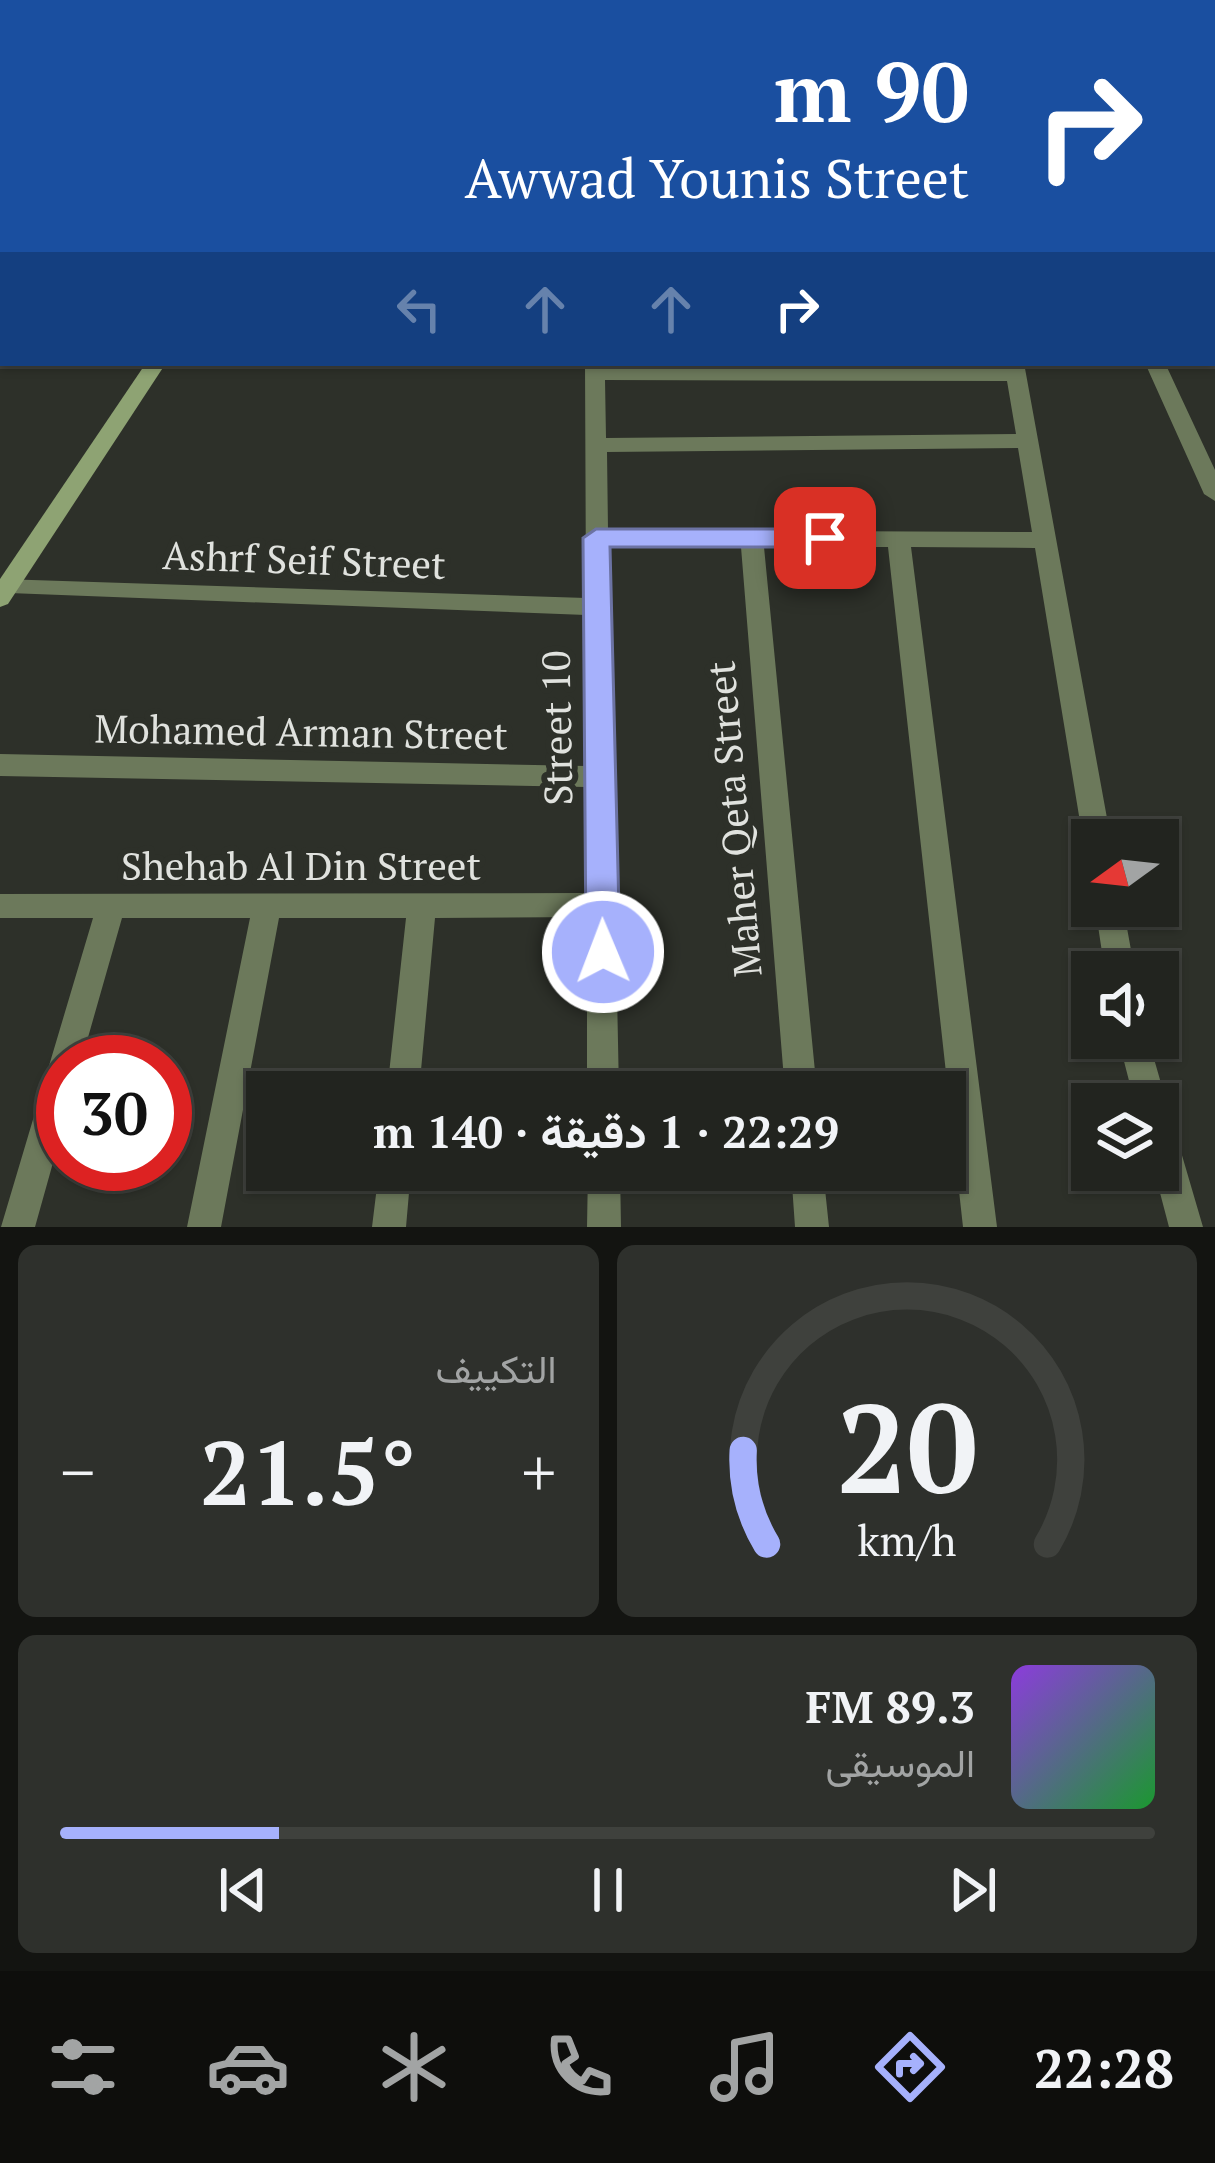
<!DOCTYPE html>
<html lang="ar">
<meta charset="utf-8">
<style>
:root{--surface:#22241f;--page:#2e302c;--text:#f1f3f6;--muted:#a2a4a4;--line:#3f413d;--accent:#a6b1fc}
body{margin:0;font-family:"PT Serif",Vazirmatn,serif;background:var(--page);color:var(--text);direction:rtl;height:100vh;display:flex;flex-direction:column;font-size:45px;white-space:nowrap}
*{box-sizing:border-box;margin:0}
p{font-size:39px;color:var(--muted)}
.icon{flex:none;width:66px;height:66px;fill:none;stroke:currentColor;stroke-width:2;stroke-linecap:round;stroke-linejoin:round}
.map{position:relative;height:1227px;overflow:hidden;direction:ltr}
.drawer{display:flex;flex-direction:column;gap:18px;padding:18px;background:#131411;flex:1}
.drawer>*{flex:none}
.banner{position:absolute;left:0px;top:0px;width:1215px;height:366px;box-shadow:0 3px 9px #0004,0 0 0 3px var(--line);direction:rtl;background:#1a4fa0;color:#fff;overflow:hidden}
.needle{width:78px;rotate:255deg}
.tools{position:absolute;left:1071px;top:819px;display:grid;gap:24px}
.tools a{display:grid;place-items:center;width:108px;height:108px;border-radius:0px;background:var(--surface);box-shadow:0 3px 9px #0004,0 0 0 3px var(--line);font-size:60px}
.speed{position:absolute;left:36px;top:1035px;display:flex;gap:24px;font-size:60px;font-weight:700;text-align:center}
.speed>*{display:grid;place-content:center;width:156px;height:156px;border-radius:50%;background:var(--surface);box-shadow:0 3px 9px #0004,0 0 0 3px var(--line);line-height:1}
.speed .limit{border:18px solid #d22;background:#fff;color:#111}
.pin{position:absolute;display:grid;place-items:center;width:102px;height:102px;color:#fff;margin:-51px;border-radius:24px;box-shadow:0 6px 18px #0006}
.me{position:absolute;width:132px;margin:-66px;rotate:359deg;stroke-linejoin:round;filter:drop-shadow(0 0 9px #0008)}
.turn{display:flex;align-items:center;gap:42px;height:252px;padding:0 48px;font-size:54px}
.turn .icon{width:156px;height:156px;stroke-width:2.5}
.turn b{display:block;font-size:84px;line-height:102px}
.lanes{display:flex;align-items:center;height:114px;padding:0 48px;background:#0003;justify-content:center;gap:60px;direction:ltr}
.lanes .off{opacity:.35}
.big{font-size:90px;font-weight:700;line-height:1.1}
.drawer .widget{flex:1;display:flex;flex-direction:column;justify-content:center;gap:18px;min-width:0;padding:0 42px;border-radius:18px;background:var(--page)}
.drawer .dial{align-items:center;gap:0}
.dial svg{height:312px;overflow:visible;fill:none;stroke:var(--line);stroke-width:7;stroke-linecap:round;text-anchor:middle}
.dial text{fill:var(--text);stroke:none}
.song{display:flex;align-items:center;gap:36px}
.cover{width:144px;height:144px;border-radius:18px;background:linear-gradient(135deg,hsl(270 70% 55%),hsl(130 70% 35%))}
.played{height:12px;border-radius:6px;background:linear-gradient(90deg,var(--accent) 20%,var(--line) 20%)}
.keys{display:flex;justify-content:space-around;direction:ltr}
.heat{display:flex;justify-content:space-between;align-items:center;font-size:66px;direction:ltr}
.drawer .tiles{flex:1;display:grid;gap:18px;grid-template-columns:1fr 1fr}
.widget:last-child{grid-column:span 2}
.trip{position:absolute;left:246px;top:1071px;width:720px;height:120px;border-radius:0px;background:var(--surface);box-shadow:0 3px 9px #0004,0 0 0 3px var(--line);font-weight:700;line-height:120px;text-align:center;direction:rtl}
.dock{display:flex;height:192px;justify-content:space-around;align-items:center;background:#0e0e0c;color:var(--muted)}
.dock .icon{width:84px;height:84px}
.dock .current{color:var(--accent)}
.dock b{font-size:54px;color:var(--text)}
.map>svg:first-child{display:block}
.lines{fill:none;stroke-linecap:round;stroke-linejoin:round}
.street{fill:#6c795b;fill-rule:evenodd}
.secondary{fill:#8ea373;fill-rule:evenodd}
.route{fill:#a6b1fc;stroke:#6c73a4;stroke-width:3}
.labels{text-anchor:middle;stroke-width:12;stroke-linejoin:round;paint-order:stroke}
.street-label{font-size:39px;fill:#e0e2de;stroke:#2d3029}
</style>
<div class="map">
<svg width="1215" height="1227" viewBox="0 0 1215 1227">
<rect width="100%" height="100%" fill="#2d3029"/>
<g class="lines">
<path class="street" d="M3,105v12l-3,1v-12z
M585,363h20v5l400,1 -1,-6h20l87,477h-19v10l-9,-10 -48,-292 -124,-1 86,680h-34l-75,-680h-124l53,545h-32l-44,-545 -133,-1 11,546h-32v-175l-152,1 -16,174h-32l19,-174h-127l-58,309h-34l63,-309h-128l-41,144h-18v65l-28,100h-34l92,-309h-93v-24l587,-1 -1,-106 -586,-11v-22l586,12v-151l-577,-22 -8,-2v-12l585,19zM605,380l402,1 9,53 -410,4zM1018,448l14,84 -424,-2 -1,-78z
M1145,363h20l50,107v31l-11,-7z
M1095,906h28l12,66h-30z
M1118,1038h30l19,66 -5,10 7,3 5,11 29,99h-34l-15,-57h4v-66h-23z
M379,1170h32l-5,57h-34z
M588,1170h32l1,57h-34z
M791,1170h32l6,57h-34z"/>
<path class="secondary" d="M146,363h20l-158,241 -8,3v-28z"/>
</g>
<path class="route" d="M596,529h229l13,9 -13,9h-215l10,405 -5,10 -12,4 -12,-4 -5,-10 -3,-414z"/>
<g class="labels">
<g class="street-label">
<text transform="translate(304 560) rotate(2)" y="14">Ashrf Seif Street</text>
<text transform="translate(557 728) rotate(-91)" y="14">Street 10</text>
<text transform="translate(301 732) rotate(1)" y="14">Mohamed Arman Street</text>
<text transform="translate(734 819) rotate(-95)" y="14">Maher Qeta Street</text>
<text x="301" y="880">Shehab Al Din Street</text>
</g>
</g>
</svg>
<div class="tools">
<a><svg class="needle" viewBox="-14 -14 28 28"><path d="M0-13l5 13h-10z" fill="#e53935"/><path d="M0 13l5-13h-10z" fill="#a2a4a4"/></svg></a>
<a><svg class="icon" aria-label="sound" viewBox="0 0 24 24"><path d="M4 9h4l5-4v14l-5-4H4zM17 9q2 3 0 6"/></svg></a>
<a><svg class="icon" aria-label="layers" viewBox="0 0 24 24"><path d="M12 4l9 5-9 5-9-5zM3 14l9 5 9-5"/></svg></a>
</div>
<div class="speed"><div class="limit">30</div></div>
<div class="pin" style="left:825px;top:538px;background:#d93025"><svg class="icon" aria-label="arrive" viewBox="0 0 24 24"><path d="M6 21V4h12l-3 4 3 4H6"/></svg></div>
<svg class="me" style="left:603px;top:952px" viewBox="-20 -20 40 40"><circle r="17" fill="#a6b1fc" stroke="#fff" stroke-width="3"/><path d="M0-11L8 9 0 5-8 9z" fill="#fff"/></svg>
<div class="trip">22:29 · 1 دقيقة · 140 m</div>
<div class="banner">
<div class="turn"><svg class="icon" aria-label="right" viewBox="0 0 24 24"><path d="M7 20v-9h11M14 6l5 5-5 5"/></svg><div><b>90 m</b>Awwad Younis Street</div></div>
<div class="lanes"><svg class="icon off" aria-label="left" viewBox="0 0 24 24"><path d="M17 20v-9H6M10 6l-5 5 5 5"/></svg><svg class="icon off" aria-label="ahead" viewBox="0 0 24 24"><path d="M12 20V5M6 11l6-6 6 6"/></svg><svg class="icon off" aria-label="ahead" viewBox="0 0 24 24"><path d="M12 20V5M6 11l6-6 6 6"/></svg><svg class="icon" aria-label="right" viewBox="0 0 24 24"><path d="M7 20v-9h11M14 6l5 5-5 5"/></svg></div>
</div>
</div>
<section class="drawer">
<div class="tiles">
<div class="widget dial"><svg viewBox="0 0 100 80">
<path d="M14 69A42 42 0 1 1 86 69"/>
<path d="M14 69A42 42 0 0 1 8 45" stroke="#a6b1fc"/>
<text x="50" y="56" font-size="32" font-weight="700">20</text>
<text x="50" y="72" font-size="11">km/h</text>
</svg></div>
<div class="widget"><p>التكييف</p>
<div class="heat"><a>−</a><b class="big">21.5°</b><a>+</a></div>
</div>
<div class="widget">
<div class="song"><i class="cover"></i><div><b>89.3 FM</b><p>الموسيقى</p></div></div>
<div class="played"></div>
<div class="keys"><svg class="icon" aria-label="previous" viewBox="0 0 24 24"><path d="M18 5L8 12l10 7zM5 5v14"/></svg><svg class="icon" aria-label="pause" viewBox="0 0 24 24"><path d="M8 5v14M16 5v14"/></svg><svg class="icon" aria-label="next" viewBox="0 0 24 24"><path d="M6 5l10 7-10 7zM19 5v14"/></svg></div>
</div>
</div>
</section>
<nav class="dock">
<b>22:28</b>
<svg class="icon current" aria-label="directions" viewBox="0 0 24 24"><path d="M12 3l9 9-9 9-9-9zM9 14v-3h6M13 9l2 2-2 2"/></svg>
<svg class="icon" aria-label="music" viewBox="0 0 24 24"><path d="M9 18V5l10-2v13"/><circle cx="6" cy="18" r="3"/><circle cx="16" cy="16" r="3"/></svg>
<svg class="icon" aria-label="phone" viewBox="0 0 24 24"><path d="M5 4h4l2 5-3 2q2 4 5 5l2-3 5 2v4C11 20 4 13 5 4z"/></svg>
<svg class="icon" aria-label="climate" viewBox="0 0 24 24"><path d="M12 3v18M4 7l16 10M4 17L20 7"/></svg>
<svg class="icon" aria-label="car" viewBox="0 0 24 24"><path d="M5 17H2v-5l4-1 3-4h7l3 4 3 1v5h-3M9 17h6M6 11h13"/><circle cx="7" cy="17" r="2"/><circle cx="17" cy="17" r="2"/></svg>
<svg class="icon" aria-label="filters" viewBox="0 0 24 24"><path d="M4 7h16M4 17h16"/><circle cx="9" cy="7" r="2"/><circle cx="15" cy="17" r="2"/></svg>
</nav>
